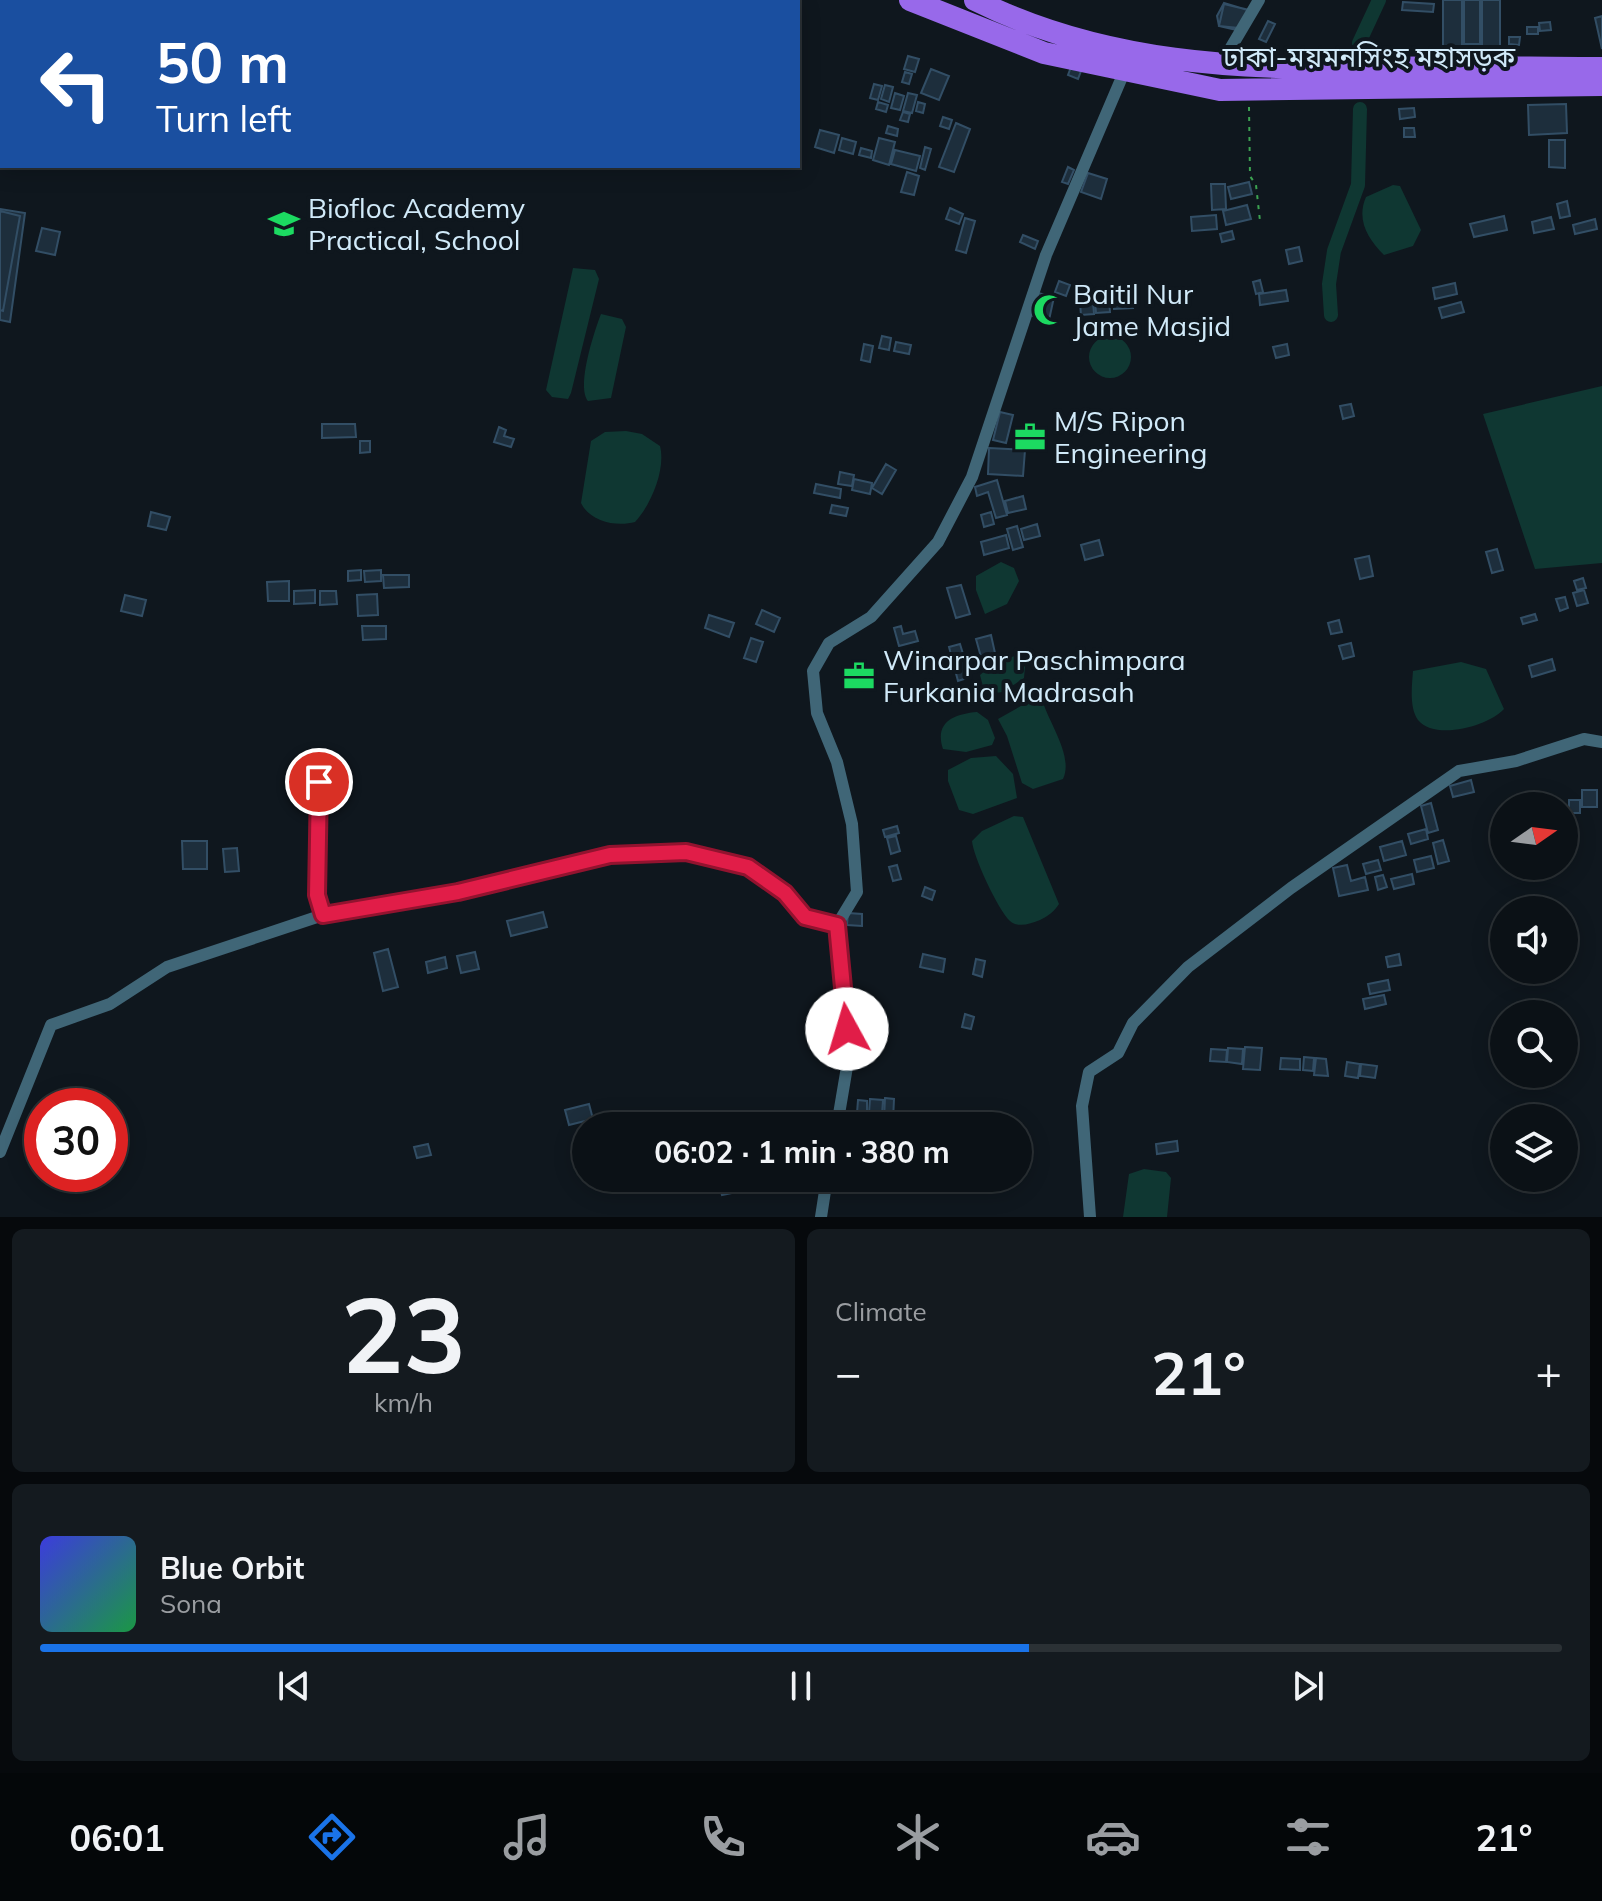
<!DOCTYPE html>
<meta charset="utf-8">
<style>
:root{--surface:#0b1116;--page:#141a1f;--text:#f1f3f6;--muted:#9a9da1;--line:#2b3135;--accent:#1a73e8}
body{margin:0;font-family:Mulish,"Noto Sans Bengali",sans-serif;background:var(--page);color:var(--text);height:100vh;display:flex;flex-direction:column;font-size:30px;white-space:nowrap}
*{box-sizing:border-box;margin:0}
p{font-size:26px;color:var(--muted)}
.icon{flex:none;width:44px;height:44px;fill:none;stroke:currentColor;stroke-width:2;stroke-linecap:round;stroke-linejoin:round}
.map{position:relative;height:1217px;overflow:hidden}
.drawer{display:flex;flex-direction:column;gap:12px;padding:12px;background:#06090c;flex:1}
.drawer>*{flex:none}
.hud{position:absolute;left:0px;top:0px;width:800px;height:168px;box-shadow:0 4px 20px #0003,0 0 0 2px var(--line);background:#1a4fa0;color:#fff;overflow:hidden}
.needle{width:52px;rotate:76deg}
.buttons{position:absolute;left:1490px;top:792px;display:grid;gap:16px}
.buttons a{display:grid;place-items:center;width:88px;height:88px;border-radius:50%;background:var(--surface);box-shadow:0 4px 20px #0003,0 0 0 2px var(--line);font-size:40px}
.speed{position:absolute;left:24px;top:1088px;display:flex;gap:16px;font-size:40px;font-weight:700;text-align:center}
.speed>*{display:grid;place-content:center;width:104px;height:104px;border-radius:50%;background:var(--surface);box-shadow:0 4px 20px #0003,0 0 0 2px var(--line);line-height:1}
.speed .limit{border:12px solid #d22;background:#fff;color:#111}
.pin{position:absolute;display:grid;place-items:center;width:68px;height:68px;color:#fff;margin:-34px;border:4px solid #fff;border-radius:50%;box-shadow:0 2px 8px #0007}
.me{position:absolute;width:88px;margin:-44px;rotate:354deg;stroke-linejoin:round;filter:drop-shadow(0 0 6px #0008)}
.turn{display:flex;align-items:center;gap:28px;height:168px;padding:0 24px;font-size:36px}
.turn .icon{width:104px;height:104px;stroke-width:2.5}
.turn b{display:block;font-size:56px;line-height:68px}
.big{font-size:60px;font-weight:700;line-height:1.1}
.drawer .widget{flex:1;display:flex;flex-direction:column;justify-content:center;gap:12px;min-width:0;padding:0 28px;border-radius:12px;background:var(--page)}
.drawer .dial{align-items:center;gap:0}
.dial b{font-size:104px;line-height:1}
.song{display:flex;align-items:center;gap:24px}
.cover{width:96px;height:96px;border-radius:12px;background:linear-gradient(135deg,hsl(240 70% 55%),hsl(140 70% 35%))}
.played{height:8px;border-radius:4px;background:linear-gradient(90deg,var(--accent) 65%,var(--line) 65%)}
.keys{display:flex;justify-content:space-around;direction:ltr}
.heat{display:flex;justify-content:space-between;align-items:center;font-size:44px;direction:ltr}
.drawer .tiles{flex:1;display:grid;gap:12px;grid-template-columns:1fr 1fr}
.widget:last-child{grid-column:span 2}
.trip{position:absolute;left:572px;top:1112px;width:460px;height:80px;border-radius:40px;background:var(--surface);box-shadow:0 4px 20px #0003,0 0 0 2px var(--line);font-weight:700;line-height:80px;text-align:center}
.menu{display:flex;height:128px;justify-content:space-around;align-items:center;background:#040709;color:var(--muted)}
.menu .icon{width:56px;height:56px}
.menu .on{color:var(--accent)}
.menu b{font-size:36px;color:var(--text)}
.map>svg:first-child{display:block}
.water{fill:#0f3732}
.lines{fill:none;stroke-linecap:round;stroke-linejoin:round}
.canal{stroke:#0f3732;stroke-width:14}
.building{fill:#1d2e3c;stroke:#324e65;stroke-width:2}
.path{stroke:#3ca251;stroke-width:2;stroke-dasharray:4 6;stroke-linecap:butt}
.minor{stroke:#406677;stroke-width:12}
.trunk{stroke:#9869ea;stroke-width:22}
.route-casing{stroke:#92132f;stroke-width:20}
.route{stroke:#e11d48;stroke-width:14}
.labels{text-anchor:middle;stroke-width:8;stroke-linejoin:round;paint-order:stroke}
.street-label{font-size:28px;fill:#d1eaf9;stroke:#0f171e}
.poi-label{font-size:28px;fill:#d1eaf9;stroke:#0f171e;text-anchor:start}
</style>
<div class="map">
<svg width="1602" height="1217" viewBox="0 0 1602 1217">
<rect width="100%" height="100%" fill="#0f171e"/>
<path class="water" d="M1393,185l7,1 21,44 -8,16 -29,9c-16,-16 -28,-35 -18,-58z
M573,268l22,2 4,9 -28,114 -3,6 -16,-2 -6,-7z
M601,314l21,5 4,8 -15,71 -23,3c-12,-14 6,-69 13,-87z
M1089 357a21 21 0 1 1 42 0a21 21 0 1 1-42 0Z
M1602,386v177l-67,6 -52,-155z
M626,431l16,3 18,12c6,23 -9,59 -25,76 -18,5 -45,0 -54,-19l10,-62 14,-9z
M1001,562l13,6 5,13 -12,23 -22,10 -9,-24v-14z
M1015,656l10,11 -1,11 -21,14 -18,2 -5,-19 17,-14z
M1461,662l25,7 18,40c-15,17 -69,32 -86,11 -9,-12 -6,-35 -5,-49z
M1035,698l7,1c6,23 32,57 21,80l-30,10 -11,-6 -15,-47 -9,-17z
M977,712l11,8 7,18 -3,7 -26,7 -23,-3c-9,-27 11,-35 34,-37z
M996,756l17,18 4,24 -44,16 -14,-4 -11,-29v-11l23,-12z
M1014,816l9,1 36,87c-5,8 -11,12 -19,16 -10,4 -22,8 -30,1 -12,-11 -37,-65 -38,-80l10,-10z
M1144,1169l22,3 5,6 -4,39h-44l6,-43z"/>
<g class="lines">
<path class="canal" d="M1359,43l20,-43
M1331,315l-2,-31 5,-33 24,-66 2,-76"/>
</g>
<path class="building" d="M33,0h35l-35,2z
M1443,0h19v46h-19z
M1464,0h16v44h-16z
M1482,0h18v47h-18z
M1403,2l31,2 -1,8 -31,-2z
M1224,3l27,8 -12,17 -20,-2 -2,-10z
M1224,4l25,6 -12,20 -18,-4z
M1602,16v33l-7,-31z
M1268,21l7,3 -9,18 -7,-3z
M1550,22l1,8 -11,1 -1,-8z
M1527,27h11v7h-11z
M1509,37h11l-1,8 -10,-1z
M908,56l11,3 -4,13 -11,-3z
M1071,67l10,4 -3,8 -10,-4z
M931,69l18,7 -10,24 -18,-7z
M905,72l7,2 -3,10 -7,-2z
M874,84l8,2 -4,14 -8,-2z
M885,85l8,2 -4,15 -8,-3z
M895,93l9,3 -4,14 -9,-2z
M908,93l9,2 -5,18 -9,-2z
M878,102l10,3 -2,7 -10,-3z
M918,102l7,2 -2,9 -7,-2z
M1566,104l1,29 -38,2 -1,-30z
M1414,108l1,9 -15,2 -1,-10z
M903,112l7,2 -2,8 -8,-2z
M943,117l9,3 -3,9 -9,-3z
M956,123l14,6 -16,43 -15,-5z
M888,126l10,3 -1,7 -11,-3z
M1404,128h10l1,9h-11z
M820,130l19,5 -5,18 -19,-6z
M842,138l14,4 -3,12 -14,-4z
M879,138l16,4 -6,23 -16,-5z
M1549,140h16v28l-16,-1z
M925,147l6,2 -6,21 -5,-2z
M861,148l11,3 -1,7 -12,-3z
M895,150l25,6 -4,15 -25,-7z
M1068,167l6,3 -6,14 -6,-2z
M907,172l12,4 -5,19 -13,-3z
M1088,173l19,6 -6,20 -20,-7z
M1249,182l3,12 -21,5 -3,-12z
M1211,184h14l1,25 -14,1z
M1567,201l3,15 -10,2 -3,-14z
M1247,205l4,14 -25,6 -3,-14z
M950,208l13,6 -4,10 -13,-5z
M0,209l25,4 -15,109 -10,-2z
M0,211l20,5 -17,95 -3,-1z
M1216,215l1,14 -25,2 -1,-14z
M1504,216l3,14 -33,7 -4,-13z
M1551,217l3,12 -20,4 -2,-11z
M965,218l10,3 -9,32 -10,-3z
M1595,219l2,10 -22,5 -2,-9z
M42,228l18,4 -5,23 -19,-4z
M1232,231l2,8 -12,3 -2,-8z
M1023,235l15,6 -3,8 -15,-7z
M1299,247l3,14 -13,3 -3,-14z
M1260,280l3,12 -7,2 -3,-12z
M1059,281l11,4 -4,11 -11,-4z
M1455,283l2,11 -22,5 -2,-11z
M1286,290l2,11 -28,4 -1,-11z
M1038,293l16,4 -5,23 -16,-4z
M1132,296l1,12 -19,1 -1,-11z
M1109,300l1,12 -14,1 -1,-12z
M1093,302l1,12 -13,1 -1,-12z
M1461,302l3,10 -22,6 -3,-10z
M882,336l9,2 -2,12 -10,-2z
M896,342l15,3 -2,9 -15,-3z
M864,344l9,2 -3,16 -9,-2z
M1287,344l2,11 -13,3 -3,-11z
M1351,404l3,12 -11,3 -3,-13z
M1000,412l13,3 -7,28 -13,-3z
M322,424h33l1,13 -34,1z
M499,427l7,3 -2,6 10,3 -3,8 -17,-5z
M360,441h10v11l-10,1z
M989,448l36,2 -2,26 -35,-2z
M886,464l10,6 -14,24 -10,-6z
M840,472l14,3 -2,11 -14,-2z
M854,479l18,4 -2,11 -18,-4z
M997,480l10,35 -11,3 -8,-26 -11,4 -2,-9z
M816,484l25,5 -1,9 -26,-5z
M1023,496l3,13 -18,4 -3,-12z
M832,505l16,3 -2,8 -16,-3z
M151,512l19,5 -4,13 -18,-4z
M991,512l3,12 -10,3 -3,-12z
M1037,524l3,12 -16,4 -3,-11z
M1017,526l6,21 -10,3 -6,-21z
M1006,535l3,13 -25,7 -3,-13z
M1099,540l4,15 -18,5 -4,-15z
M1497,549l6,21 -11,3 -6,-21z
M1369,556l4,20 -13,3 -5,-20z
M361,570v10l-13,1v-10z
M381,570v11l-16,1 -1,-11z
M383,575h26v12l-25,1z
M1583,578l3,10 -9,2 -3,-9z
M289,581v20h-21l-1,-19z
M961,585l9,29 -14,4 -9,-30z
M315,590v13l-21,1v-13z
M1584,590l4,13 -11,3 -4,-13z
M320,591h16l1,13 -17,1z
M377,594l1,21 -20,1 -1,-21z
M125,595l21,5 -4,16 -21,-5z
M1565,597l3,11 -8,3 -4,-12z
M762,610l18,8 -6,14 -18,-8z
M1535,614l2,6 -14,4 -2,-6z
M709,615l25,8 -5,14 -24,-9z
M1339,620l3,12 -11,2 -3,-11z
M362,626h24v13l-23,1z
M901,626l2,8 12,-3 3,10 -19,5 -5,-18z
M991,635l4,18 -14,4 -5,-18z
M751,638l12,4 -7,20 -12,-4z
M1351,643l3,13 -11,3 -4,-13z
M960,644l10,33 -12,4 -9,-34z
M1552,659l3,11 -23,7 -3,-11z
M1471,780l3,12 -21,5 -3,-11z
M1582,790h15v17h-15z
M1569,800h11v13h-11z
M1431,803l7,27 -10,3 -7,-27z
M897,826l2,7 -14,4 -2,-7z
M1426,829l2,10 -17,5 -3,-10z
M896,836l4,15 -9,3 -4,-16z
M1443,840l6,21 -11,3 -5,-21z
M182,841h25v28h-24z
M1402,841l4,14 -22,6 -4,-14z
M237,848l2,23 -14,1 -2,-23z
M1431,856l3,12 -17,4 -3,-12z
M1378,860l3,10 -15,4 -3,-10z
M897,865l4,14 -8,2 -4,-14z
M1347,865l4,16 14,-4 3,13 -29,6 -6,-28z
M1412,874l2,10 -20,5 -3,-10z
M1383,875l4,12 -9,3 -3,-13z
M925,887l10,4 -3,9 -10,-4z
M543,912l4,15 -36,9 -4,-15z
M848,913l14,1v12l-15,-1z
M388,949l10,38 -15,4 -9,-38z
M475,952l4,17 -18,4 -4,-17z
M923,954l22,5 -2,13 -23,-5z
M1399,954l2,11 -13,2 -2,-10z
M445,957l2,11 -19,5 -2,-11z
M976,959l9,2 -3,16 -9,-3z
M1388,980l2,10 -20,4 -2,-10z
M1384,995l2,9 -21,5 -2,-10z
M965,1014l9,3 -3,12 -9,-2z
M1245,1047l17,1 -2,22 -17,-1z
M1228,1048l15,1 -1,15 -15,-2z
M1211,1049l16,1 -1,12 -16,-1z
M1304,1057l10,1 -1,13 -10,-1z
M1281,1058l19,1v11l-20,-1z
M1316,1058l10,1 2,17 -14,-1z
M1347,1062l13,2 -2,14 -13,-2z
M1361,1064l16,2 -2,12 -15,-2z
M885,1098l9,1 -1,22 -9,-1z
M870,1099l13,1 -1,14 -13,-1z
M858,1100l9,1v13l-10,-1z
M589,1104l4,15 -24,6 -4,-15z
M857,1114l23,2v10h-24z
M1177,1141l1,10 -21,3 -1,-10z
M428,1144l3,11 -14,3 -3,-11z
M689,1178l3,11 -13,3 -3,-12z
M714,1178l2,9 -16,4 -3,-12z
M729,1180l3,13 -10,2 -4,-13z"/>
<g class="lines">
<path class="path" d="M1249,107l1,69 6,9 4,36"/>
<path class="minor" d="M1220,66l39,-66
M319,782l-2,113 6,20
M837,1126l12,-71 -12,-130
M0,1152l51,-127 59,-21 57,-37 156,-52 135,-23 152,-37 76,-3 62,15 37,26 20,24 32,8 20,-33 -5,-68 -15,-62 -20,-49 -4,-42 16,-28 42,-26 67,-75 34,-65 74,-222 79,-185
M821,1217l6,-39
M1090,1217l-8,-111 7,-34 29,-19 15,-30 55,-56 103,-79 168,-117 57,-10 68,-22 18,3"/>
<path class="trunk" d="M910,0l134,53 176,37 382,-5
M975,0c128,64 268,70 408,68 73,-2 146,0 219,0"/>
</g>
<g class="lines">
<defs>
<path id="route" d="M319,782l-2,113 6,20 135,-23 152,-37 76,-3 62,15 37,26 20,24 32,8 10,104"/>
</defs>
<use href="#route" class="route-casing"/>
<use href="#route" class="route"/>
</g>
<defs>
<symbol id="school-bare" viewBox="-9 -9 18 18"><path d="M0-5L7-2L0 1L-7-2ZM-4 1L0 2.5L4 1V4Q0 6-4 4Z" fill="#1cda61" stroke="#0f171e" stroke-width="2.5" paint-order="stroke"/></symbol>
<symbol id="mosque-bare" viewBox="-9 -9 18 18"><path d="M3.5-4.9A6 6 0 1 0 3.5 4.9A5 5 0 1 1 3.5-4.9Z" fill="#1cda61" stroke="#0f171e" stroke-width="2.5" paint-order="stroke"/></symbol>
<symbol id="office-bare" viewBox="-9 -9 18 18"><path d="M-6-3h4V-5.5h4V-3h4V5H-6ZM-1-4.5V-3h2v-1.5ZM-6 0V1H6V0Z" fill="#1cda61" stroke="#0f171e" stroke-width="2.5" paint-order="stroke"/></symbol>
</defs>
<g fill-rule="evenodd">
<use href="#school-bare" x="262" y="202" width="44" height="44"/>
<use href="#mosque-bare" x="1027" y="288" width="44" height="44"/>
<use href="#office-bare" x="1008" y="415" width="44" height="44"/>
<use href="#office-bare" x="837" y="654" width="44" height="44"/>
</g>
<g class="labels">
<g class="street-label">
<text x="1369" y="67">ঢাকা-ময়মনসিংহ মহাসড়ক</text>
</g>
<g class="poi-label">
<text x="308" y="218">Biofloc Academy<tspan x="308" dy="32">Practical, School</tspan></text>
<text x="1073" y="304">Baitil Nur<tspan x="1073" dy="32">Jame Masjid</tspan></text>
<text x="1054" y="431">M/S Ripon<tspan x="1054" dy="32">Engineering</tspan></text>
<text x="883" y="670">Winarpar Paschimpara<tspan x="883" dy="32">Furkania Madrasah</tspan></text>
</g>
</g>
</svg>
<div class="buttons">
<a><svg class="needle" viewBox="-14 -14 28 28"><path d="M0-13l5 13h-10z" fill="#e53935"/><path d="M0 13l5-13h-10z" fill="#9a9da1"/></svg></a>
<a><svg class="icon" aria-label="sound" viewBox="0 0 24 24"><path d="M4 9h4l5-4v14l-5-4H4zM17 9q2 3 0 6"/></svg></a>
<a><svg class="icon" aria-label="search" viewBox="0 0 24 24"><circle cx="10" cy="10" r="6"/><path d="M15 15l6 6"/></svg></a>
<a><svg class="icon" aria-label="layers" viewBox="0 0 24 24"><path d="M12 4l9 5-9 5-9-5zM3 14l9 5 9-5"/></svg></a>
</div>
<div class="speed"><div class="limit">30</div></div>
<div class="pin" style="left:319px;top:782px;background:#d93025"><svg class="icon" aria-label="arrive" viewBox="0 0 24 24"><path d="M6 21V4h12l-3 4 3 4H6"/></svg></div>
<svg class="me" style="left:847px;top:1029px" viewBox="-20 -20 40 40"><circle r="19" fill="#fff"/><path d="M0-13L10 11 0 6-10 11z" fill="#e11d48"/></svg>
<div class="trip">06:02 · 1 min · 380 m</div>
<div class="hud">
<div class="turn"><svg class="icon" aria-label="left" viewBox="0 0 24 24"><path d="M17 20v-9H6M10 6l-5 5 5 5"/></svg><div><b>50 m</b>Turn left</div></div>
</div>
</div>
<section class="drawer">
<div class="tiles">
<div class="widget dial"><b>23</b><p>km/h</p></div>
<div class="widget"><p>Climate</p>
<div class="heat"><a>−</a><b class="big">21°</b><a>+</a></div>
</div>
<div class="widget">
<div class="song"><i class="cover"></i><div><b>Blue Orbit</b><p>Sona</p></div></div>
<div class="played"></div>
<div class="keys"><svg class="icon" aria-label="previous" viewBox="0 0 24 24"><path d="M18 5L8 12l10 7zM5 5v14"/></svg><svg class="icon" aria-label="pause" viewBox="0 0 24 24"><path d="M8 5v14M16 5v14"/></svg><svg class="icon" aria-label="next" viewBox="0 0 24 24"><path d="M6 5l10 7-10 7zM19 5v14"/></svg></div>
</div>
</div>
</section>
<nav class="menu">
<b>06:01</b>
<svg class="icon on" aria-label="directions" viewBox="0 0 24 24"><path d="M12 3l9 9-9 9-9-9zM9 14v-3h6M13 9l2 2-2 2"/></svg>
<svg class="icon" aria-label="music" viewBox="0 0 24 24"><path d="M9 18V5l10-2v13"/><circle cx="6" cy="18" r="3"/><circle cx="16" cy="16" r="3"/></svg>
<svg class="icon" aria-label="phone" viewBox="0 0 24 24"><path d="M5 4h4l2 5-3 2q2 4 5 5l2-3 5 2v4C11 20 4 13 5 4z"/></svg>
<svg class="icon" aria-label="climate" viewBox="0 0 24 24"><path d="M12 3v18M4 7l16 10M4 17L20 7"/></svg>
<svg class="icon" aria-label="car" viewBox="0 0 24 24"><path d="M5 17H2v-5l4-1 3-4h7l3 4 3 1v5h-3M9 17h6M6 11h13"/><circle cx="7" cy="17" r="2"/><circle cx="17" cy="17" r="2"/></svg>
<svg class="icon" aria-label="filters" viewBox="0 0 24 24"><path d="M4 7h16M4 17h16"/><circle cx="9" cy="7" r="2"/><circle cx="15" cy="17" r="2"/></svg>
<b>21°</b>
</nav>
